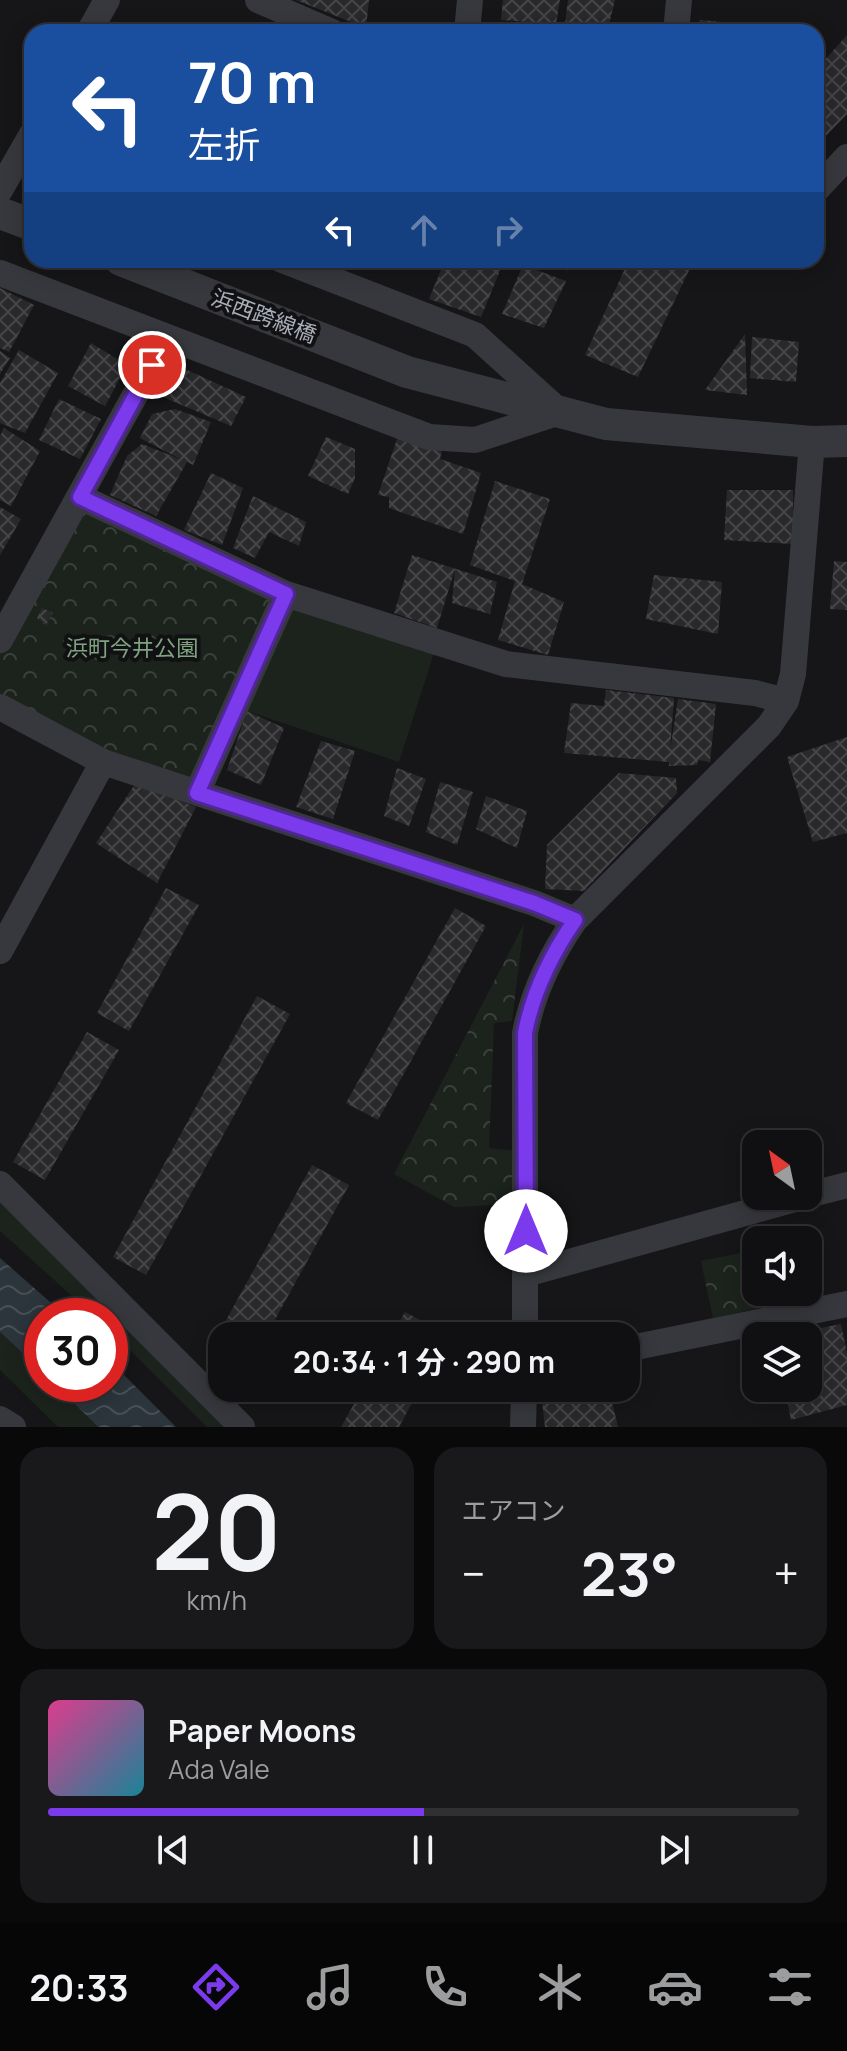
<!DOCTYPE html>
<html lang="ja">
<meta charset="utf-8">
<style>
:root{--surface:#101012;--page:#19191b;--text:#f1f3f6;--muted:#9c9d9f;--line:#303032;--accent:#7c3aed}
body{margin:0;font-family:Manrope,"Noto Sans JP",sans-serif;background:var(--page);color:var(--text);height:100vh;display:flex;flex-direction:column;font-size:30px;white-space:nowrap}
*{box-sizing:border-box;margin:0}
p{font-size:26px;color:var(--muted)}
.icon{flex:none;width:44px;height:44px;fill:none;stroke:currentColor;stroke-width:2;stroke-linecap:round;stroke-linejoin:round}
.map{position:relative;height:1427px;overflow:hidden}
.details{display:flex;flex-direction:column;gap:20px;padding:20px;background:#09090a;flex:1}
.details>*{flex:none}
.banner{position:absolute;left:24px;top:24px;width:800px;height:244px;border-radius:24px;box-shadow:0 4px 20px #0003,0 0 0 2px var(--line);background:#1a4fa0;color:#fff;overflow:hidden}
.needle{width:52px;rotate:327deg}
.tools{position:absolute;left:742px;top:1130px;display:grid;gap:16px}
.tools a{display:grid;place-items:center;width:80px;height:80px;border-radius:16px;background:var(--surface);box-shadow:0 4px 20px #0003,0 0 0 2px var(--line);font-size:40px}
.speed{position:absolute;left:24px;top:1298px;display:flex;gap:16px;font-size:40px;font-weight:700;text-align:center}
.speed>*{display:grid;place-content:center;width:104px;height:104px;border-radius:50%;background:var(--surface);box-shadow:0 4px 20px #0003,0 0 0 2px var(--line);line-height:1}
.speed .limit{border:12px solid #d22;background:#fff;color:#111}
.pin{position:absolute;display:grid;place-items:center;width:68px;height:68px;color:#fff;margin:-34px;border:4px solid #fff;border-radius:50%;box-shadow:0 2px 8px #0007}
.me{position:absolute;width:88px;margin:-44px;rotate:0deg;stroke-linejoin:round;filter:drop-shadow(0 0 6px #0008)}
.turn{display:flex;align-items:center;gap:28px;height:168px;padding:0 32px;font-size:36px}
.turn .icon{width:104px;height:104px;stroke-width:2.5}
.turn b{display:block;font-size:56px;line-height:68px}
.lanes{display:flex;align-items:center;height:76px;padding:0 32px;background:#0003;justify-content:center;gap:40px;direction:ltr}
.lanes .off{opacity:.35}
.big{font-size:60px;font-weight:700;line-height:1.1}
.details .card{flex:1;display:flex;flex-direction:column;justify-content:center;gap:12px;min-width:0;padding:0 28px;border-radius:24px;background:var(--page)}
.details .dial{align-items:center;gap:0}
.dial b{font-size:104px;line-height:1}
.song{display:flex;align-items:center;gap:24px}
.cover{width:96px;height:96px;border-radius:12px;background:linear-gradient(135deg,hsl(330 70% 55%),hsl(190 70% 35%))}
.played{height:8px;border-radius:4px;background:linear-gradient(90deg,var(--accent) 50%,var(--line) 50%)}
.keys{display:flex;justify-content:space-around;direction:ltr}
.heat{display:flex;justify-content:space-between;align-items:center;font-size:44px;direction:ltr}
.details .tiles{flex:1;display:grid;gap:20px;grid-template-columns:1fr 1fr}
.card:last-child{grid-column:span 2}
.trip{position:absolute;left:208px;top:1322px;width:432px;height:80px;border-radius:24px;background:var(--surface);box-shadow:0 4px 20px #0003,0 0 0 2px var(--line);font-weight:700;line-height:80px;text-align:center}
.tab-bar{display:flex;height:128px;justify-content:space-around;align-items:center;background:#060607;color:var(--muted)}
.tab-bar .icon{width:56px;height:56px}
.tab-bar .current{color:var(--accent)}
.tab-bar b{font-size:36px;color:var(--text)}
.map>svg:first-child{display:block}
.green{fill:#1c231d}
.park{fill:url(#park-crowns)}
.water{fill:url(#water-waves)}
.building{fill:url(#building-cross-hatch)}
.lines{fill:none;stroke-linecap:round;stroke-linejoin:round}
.minor{stroke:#37383d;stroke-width:26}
.tertiary{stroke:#37383d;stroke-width:32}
.route-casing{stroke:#51269a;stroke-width:20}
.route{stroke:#7c3aed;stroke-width:14}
.labels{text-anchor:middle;stroke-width:8;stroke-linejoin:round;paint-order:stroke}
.street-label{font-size:22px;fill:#a8adb8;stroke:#111113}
.park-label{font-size:22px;fill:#7fa381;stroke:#111113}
</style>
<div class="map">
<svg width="847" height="1427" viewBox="0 0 847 1427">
<defs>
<pattern id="park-crowns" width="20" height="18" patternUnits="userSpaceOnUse" patternTransform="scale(2)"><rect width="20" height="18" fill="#1c231d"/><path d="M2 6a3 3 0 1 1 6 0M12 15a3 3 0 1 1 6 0" fill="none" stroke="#3a403c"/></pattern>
<pattern id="water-waves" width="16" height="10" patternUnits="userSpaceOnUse" patternTransform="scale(2)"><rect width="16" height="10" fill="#2c353c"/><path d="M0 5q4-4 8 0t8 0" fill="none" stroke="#485056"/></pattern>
<pattern id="building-cross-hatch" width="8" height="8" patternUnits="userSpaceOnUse" patternTransform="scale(2)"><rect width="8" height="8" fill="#29292c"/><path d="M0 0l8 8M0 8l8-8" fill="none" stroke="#454548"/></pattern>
</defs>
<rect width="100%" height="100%" fill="#161618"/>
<path class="green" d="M289,607l145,46 -35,109 -152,-51z
M0,1199l231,228h-24l-97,-97v-14h-16l-94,-85z
M0,1332l42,39v13h13l43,43h-40l-58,-57z"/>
<path class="park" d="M80,497l206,97 -89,199 -197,-86v-67z
M524,924l-12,97 -18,2 -5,125 27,3 -1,53 -61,3 -60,-33z
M756,1250v42h43l3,7 -89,19 -12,-57z"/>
<path class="water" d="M0,1258l66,58h-24v55l-42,-39z
M110,1361l66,66h-78l-43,-43h55z"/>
<path class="building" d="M296,0h73l-3,28z
M503,0h57l-4,24 -55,-4z
M568,0h47l-8,32h-43z
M700,20l102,9v3h-103z
M616,26l27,4v2h-28z
M847,35v79l-25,26 -6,-5v-65z
M445,260h37l19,8 -20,49 -52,-18z
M541,260h31l-4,11z
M629,260h65l-56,117 -53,-22z
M523,265l43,16 -22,47 -42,-14z
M0,288l34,17 -25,47 -9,-4z
M745,334l2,61 -42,-5z
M752,337l47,5 -3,40 -46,-4z
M91,343l36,22 -22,41 -37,-20z
M19,350l39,23 -33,60 -25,-10v-40z
M0,351l10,7 -10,16z
M172,363l74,34 -15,29 -75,-32z
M59,399l42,20 -21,40 -41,-19z
M175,409l36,13 -18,43 -6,-3 -31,54 -46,-21 17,-39 15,-12 40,16 -42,-22 12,-24z
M4,428l36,23 -29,55 -11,-6v-64z
M398,436l44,14 -2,9 41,14 -18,61 -74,-26v-11l-11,-2z
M326,437l29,12v29l-7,16 -40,-18z
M211,473l32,15 -21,57 -38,-15z
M495,481l55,18 -28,85 42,18 -16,53 -50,-15 17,-59 -45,-16z
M727,490h66v54l-69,-4z
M253,496l53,26 -7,24 -30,-14 -14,26 -22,-10z
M0,507l21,12 -21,36z
M412,555l85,27 -7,32 -38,-11 3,-34 -18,59 -43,-15z
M834,561l13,1v48l-17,-1z
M654,575l68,7 -4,52 -72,-15z
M42,608l11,5 -7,12 -9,-7z
M606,690l68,8 -4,53 8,-52 38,5 -6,58 -12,-2 -1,5 -28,1v-4l-105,-9 7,-50 33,3z
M247,711l37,17 -23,57 -34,-15z
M847,737v96l-34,9 -26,-85z
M321,741l34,10 -22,68 -37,-12z
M397,768l29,11 -17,47 -25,-10z
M619,773l57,5 1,15 -93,98 -39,-2 2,-44z
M440,782l33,10 -16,53 -31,-13z
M135,784l61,23 -39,76 -61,-40z
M486,796l41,15 -10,37 -41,-19z
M166,888l33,17 -70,126 -32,-18z
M455,908l31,18 -108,194 -32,-17z
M257,996l33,18 -144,261 -33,-18z
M87,1032l32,18 -74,130 -32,-18z
M312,1165l37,20 -83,151h-44v19l-12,-6z
M405,1312l45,24h-59z
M841,1324l6,29v52l-56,15 -6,-32h23v-52l-23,-1z
M363,1388h57l-21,39h-58z
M609,1389l9,38h-73l-3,-26z"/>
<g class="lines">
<path class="minor" d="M258,0l74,32
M89,32l18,-32
M467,32l3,-32
M676,32l3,-32
M0,190l32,-56
M816,190l31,-33
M0,273l429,164 46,3 85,-28 -85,-77 -193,-75
M80,497l206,97 220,70 249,29 31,8
M0,640l166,-301
M0,707l103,55 431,141 41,17
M197,793l89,-199
M0,951l103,-189
M0,1184l242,243
M808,1195l39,-10
M526,1274l280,-78
M525,1336v-303c8,-42 26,-78 50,-113l194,-194 17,-25 7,-27 19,-232
M626,1349l221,-45
M0,1419l13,8
M523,1427l1,-39"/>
<path class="tertiary" d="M0,213l32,12
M121,260l286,112 199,52 206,18 35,-1"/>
</g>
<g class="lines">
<defs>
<path id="route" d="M152,365l-72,132 206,97 -89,199 337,110 41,17c-24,35 -42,71 -50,113l1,198"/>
</defs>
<use href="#route" class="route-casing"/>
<use href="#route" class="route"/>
</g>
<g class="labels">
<g class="street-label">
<text transform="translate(264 316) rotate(21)" y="8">浜西跨線橋</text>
</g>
<g class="park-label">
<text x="132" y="656">浜町今井公園</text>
</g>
</g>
</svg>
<div class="tools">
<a><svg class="needle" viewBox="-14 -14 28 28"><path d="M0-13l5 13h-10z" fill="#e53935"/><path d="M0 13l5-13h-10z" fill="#9c9d9f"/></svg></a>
<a><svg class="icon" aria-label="sound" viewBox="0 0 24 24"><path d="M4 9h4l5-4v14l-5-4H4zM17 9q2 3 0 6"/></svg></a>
<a><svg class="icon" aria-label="layers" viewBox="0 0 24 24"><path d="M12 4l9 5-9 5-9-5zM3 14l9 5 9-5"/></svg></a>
</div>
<div class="speed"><div class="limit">30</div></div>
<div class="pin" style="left:152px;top:365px;background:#d93025"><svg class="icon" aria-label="arrive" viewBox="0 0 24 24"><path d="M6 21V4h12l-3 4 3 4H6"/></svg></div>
<svg class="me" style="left:526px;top:1231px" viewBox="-20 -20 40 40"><circle r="19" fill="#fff"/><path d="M0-13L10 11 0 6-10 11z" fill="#7c3aed"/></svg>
<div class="trip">20:34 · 1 分 · 290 m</div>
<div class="banner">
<div class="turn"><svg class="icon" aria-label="left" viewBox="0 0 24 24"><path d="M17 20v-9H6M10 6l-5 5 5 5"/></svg><div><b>70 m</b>左折</div></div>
<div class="lanes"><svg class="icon" aria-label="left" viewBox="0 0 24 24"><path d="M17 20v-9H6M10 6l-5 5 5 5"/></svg><svg class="icon off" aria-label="ahead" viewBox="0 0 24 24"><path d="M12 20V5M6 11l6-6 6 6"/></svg><svg class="icon off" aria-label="right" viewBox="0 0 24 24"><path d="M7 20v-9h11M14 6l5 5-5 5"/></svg></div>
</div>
</div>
<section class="details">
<div class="tiles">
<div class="card dial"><b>20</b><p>km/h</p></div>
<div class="card"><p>エアコン</p>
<div class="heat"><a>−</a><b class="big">23°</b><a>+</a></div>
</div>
<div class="card">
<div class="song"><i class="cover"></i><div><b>Paper Moons</b><p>Ada Vale</p></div></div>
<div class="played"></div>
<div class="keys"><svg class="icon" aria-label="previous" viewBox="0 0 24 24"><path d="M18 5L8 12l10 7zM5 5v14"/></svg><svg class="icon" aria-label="pause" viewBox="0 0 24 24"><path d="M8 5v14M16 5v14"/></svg><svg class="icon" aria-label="next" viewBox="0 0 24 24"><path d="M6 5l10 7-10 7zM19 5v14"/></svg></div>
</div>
</div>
</section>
<nav class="tab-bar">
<b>20:33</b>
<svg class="icon current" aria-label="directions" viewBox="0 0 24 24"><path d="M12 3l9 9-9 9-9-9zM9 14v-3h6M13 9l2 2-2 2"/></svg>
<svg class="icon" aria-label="music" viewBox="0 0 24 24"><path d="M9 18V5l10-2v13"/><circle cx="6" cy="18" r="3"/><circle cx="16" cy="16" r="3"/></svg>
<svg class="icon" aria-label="phone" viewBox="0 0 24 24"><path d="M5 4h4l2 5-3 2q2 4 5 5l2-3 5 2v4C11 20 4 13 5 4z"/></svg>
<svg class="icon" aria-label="climate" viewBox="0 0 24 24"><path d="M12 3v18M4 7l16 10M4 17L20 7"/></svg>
<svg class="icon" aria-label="car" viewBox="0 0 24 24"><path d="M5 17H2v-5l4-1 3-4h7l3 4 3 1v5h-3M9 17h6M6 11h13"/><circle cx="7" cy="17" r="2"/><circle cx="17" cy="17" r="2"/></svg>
<svg class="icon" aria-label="filters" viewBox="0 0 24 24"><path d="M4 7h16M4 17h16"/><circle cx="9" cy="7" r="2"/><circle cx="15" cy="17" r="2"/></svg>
</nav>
